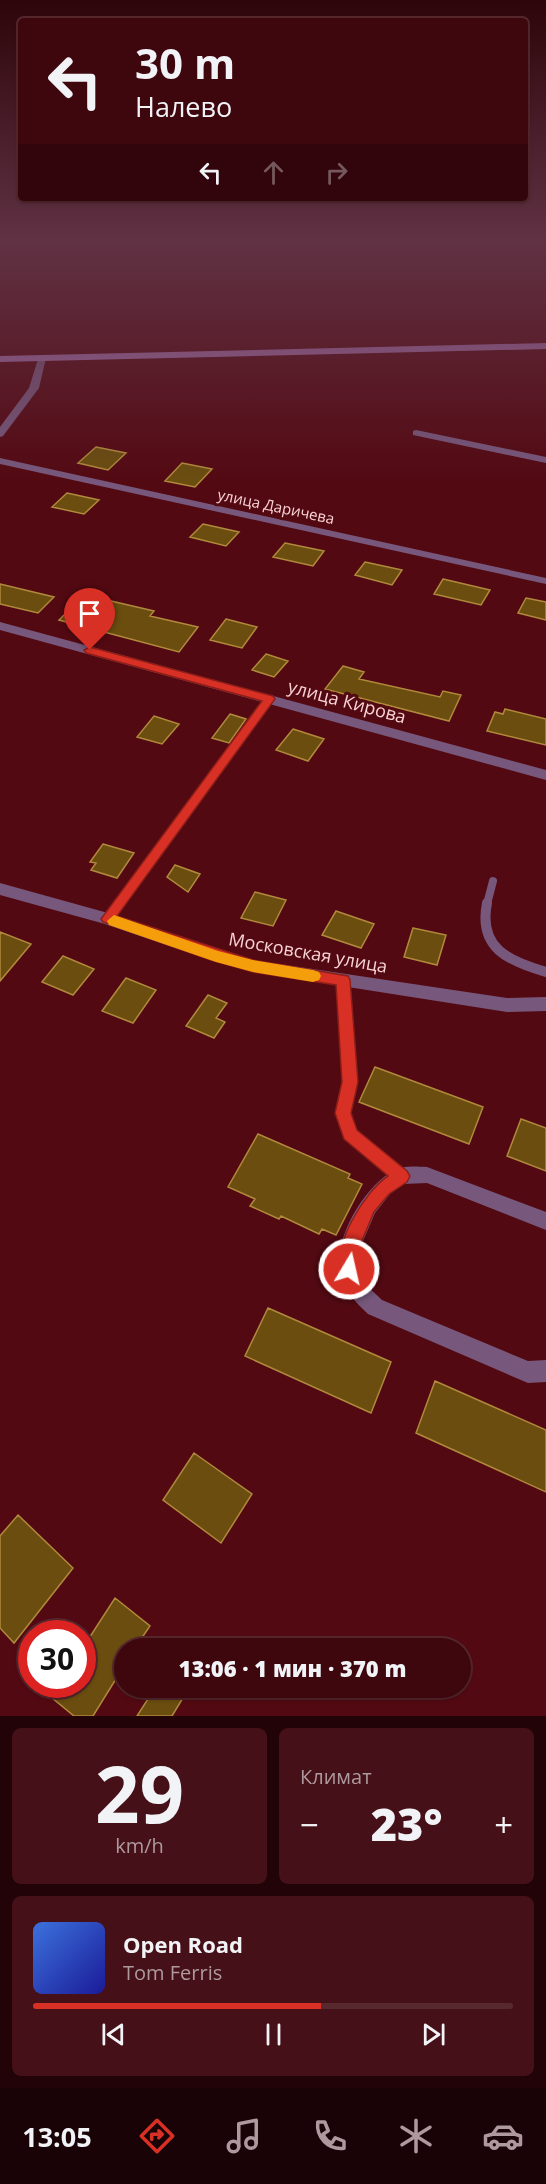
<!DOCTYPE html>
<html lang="ru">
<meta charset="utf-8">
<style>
:root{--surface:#3e070e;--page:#451017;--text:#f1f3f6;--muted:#ad999e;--line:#57282e;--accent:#d93025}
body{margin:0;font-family:"Open Sans",sans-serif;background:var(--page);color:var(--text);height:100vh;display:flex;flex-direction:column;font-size:22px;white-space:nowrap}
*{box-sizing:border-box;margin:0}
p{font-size:20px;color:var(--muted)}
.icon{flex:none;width:33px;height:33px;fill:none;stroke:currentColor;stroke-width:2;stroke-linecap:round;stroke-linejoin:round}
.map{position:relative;height:1716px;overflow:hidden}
.side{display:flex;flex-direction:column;gap:12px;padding:12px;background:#220408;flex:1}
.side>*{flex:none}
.top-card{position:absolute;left:18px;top:18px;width:510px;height:183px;border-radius:6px;box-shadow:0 2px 4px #0004,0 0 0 2px var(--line);background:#3e070e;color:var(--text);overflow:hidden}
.speed{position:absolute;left:18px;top:1620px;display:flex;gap:12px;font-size:30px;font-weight:700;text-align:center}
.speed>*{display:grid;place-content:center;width:78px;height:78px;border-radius:50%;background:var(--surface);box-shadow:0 2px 4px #0004,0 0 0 2px var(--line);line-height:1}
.speed .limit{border:9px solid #d22;background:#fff;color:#111}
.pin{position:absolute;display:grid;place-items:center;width:51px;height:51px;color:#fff;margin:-62px -26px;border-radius:50% 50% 50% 0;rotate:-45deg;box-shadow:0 0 6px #0007}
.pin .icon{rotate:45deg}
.me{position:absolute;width:66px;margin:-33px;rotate:9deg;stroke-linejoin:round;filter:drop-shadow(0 0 4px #0008)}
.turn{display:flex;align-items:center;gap:21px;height:126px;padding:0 18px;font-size:27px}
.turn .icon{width:78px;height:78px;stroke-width:2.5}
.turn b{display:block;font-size:42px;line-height:51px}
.lanes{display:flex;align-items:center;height:57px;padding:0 18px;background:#0003;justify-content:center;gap:30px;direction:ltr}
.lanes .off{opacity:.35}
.big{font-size:45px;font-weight:800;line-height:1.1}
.side .tile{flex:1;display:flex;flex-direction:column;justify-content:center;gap:9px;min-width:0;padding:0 21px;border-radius:9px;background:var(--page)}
.side .dial{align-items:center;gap:0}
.dial b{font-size:78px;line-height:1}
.song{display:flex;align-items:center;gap:18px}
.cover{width:72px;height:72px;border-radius:9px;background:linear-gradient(135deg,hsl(220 70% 55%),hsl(240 70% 35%))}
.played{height:6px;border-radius:3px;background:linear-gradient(90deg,var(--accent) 60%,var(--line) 60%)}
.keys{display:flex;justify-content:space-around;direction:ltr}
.heat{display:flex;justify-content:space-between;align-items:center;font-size:33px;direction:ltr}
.side .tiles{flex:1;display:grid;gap:12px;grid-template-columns:1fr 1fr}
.tile:last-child{grid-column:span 2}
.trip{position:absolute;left:114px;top:1638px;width:357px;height:60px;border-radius:30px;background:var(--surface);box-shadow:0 2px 4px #0004,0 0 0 2px var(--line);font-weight:800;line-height:60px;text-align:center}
.tabs{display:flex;height:96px;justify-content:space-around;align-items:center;background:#190306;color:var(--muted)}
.tabs .icon{width:42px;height:42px}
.tabs .on{color:var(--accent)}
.tabs b{font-size:27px;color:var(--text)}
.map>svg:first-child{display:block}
.building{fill:#6a4d0f;stroke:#b0893d;stroke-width:1.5}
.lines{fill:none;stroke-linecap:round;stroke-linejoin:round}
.service-far1{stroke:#77587c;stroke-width:8}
.service{stroke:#77587c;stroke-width:10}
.minor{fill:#77587c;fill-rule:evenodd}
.secondary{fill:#a271ab;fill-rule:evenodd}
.route{fill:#d93025;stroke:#8d1f18;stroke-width:1.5}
.slow{fill:#f59e0b}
.labels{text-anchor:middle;stroke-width:6;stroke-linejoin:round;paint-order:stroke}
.far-street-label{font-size:15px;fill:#f9d4d2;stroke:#530912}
.street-label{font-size:18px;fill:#f9d4d2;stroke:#530912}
</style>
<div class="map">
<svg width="546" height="1716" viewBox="0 0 546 1716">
<rect width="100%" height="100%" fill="#530912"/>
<path class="building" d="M96,447l30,6 -18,17 -30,-7z
M182,463l30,6 -17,18 -30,-6z
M67,493l32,7 -15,14 -32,-7z
M203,524l36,8 -13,14 -36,-9z
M285,543l39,8 -11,15 -40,-9z
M365,562l37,8 -10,15 -37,-10z
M443,579l47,11 -9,15 -47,-11z
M0,584l54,13 -16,16 -38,-9z
M526,598l20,4v18l-28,-7z
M111,601l43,10 -4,5 48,11 -19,25 -120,-32 13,-13 27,7z
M226,619l31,8 -15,21 -32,-8z
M266,654l22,7 -14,16 -22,-7z
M343,666l21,6 -5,7 81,18 3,-6 18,4 -12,26 -124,-32z
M505,709l41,10v26l-59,-14 8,-19 8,2z
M230,714l16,5 -17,24 -17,-5z
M154,716l25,8 -17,20 -25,-7z
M293,729l31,10 -16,22 -32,-11z
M103,844l31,9 -17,25 -26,-8 5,-7 -6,-1z
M175,865l25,9 -12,18 -21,-15z
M255,892l31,8 -13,26 -32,-8z
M336,911l38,13 -13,24 -39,-13z
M413,928l33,7 -9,30 -33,-8z
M0,932l31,12 -31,37z
M63,956l31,13 -21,26 -31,-13z
M126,978l30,12 -23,33 -31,-12z
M208,995l19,8 -11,15 9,4 -11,16 -28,-12z
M375,1067l108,40 -14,37 -110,-42z
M521,1119l25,9v43l-39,-15z
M258,1134l92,40 -2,4 14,6 -26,51 -14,-6 -3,5 -38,-18 -2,3 -29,-13 5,-7 -27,-12z
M268,1308l123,54 -20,51 -126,-57z
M435,1381l111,49v62l-130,-59z
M194,1453l58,41 -31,49 -58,-43z
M18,1515l55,53 -59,75 -14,-15v-92z
M115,1598l35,28 -15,22h-11v18l-31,50h-19l-23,-19 8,-13h23v-35z
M155,1688h34l-17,28h-35z"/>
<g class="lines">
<path class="service-far1" d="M119,904l150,-205
M487,904l6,-23"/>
<path class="service" d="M487,903c-9,45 21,58 59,69
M108,919l12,-16
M343,980l7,102 -7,31 7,21 51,42"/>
<path class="minor" d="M39,356l7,2 -7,30 -36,48 -3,1v-10l29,-39z
M416,430l130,27v6l-133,-28v-4z
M0,458l546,120v6l-546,-120z
M0,622l546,148v10l-546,-150z
M0,883l108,30 145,47 254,38 39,-1v14l-39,1 -254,-40 -43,-12 -105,-36 -105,-29z
M427,1167l119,45v18l-119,-47 -23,1 -14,10 -15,19 -15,35 -1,21 6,15 17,16 146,61 18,-1v22l-18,1 -160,-69c-14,-13 -27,-27 -29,-47 -3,-32 27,-83 56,-97 9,-5 22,-3 32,-3z"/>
<path class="secondary" d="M546,343v6l-546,13v-6z"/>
</g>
<linearGradient id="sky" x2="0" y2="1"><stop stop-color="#2e050a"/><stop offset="0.5" stop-color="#603244"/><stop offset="1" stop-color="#603244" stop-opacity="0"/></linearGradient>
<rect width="546" height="482" fill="url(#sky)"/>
<path class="route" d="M90,647l183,49 2,3 -158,217 136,44 95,16 2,4 8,102 -7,31 6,17 50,41 3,5 -3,6 -18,12 -15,18 -15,36 -4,28 -6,2 -7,-2c-12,-29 23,-85 46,-100l-44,-37 -9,-26 7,-31 -6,-97 -83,-13 -42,-12 -108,-38 -2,-3 161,-218 -176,-48 -2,-3z"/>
<path class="slow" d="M114,915l104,36 35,9 60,10 6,2 2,4 -2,4 -6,2 -60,-10 -37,-10 -107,-37 -2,-4z"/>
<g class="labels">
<g class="far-street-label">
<text transform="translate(276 507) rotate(12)" y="5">улица Даричева</text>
</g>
<g class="street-label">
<text transform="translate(347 702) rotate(15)" y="6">улица Кирова</text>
<text transform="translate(308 953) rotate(10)" y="6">Московская улица</text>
</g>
</g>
</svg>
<div class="speed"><div class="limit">30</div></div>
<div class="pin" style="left:90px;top:650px;background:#d93025"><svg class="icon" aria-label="arrive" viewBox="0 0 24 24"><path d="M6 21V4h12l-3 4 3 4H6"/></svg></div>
<svg class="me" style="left:349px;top:1269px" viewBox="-20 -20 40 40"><circle r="17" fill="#d93025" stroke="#fff" stroke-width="3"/><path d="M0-11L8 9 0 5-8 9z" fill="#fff"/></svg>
<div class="trip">13:06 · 1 мин · 370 m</div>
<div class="top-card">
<div class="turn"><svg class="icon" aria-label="left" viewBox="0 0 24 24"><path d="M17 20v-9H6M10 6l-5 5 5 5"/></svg><div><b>30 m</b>Налево</div></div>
<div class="lanes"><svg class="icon" aria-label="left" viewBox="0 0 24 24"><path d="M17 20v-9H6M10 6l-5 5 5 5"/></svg><svg class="icon off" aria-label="ahead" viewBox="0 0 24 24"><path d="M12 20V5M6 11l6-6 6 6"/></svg><svg class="icon off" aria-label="right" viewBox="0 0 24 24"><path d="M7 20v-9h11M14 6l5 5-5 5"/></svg></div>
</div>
</div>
<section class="side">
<div class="tiles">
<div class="tile dial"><b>29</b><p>km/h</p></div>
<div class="tile"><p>Климат</p>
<div class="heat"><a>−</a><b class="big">23°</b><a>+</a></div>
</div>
<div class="tile">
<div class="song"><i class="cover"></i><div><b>Open Road</b><p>Tom Ferris</p></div></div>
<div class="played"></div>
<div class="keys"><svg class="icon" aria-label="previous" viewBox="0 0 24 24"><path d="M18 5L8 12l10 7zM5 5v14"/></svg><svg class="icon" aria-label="pause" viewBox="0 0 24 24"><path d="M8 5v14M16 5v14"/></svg><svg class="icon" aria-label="next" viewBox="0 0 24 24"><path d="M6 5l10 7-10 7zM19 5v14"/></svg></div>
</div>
</div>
</section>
<nav class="tabs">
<b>13:05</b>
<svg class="icon on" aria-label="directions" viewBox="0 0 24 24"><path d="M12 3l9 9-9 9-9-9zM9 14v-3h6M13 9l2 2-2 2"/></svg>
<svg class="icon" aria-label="music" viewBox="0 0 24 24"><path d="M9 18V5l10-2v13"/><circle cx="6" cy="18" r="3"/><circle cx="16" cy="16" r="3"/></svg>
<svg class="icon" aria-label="phone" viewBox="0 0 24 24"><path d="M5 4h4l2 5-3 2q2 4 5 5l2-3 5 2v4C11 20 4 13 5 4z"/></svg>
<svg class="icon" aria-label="climate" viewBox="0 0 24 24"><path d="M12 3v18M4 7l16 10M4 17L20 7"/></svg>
<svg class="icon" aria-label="car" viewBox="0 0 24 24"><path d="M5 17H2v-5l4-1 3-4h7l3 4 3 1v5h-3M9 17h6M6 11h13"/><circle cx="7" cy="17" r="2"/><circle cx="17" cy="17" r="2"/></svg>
</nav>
